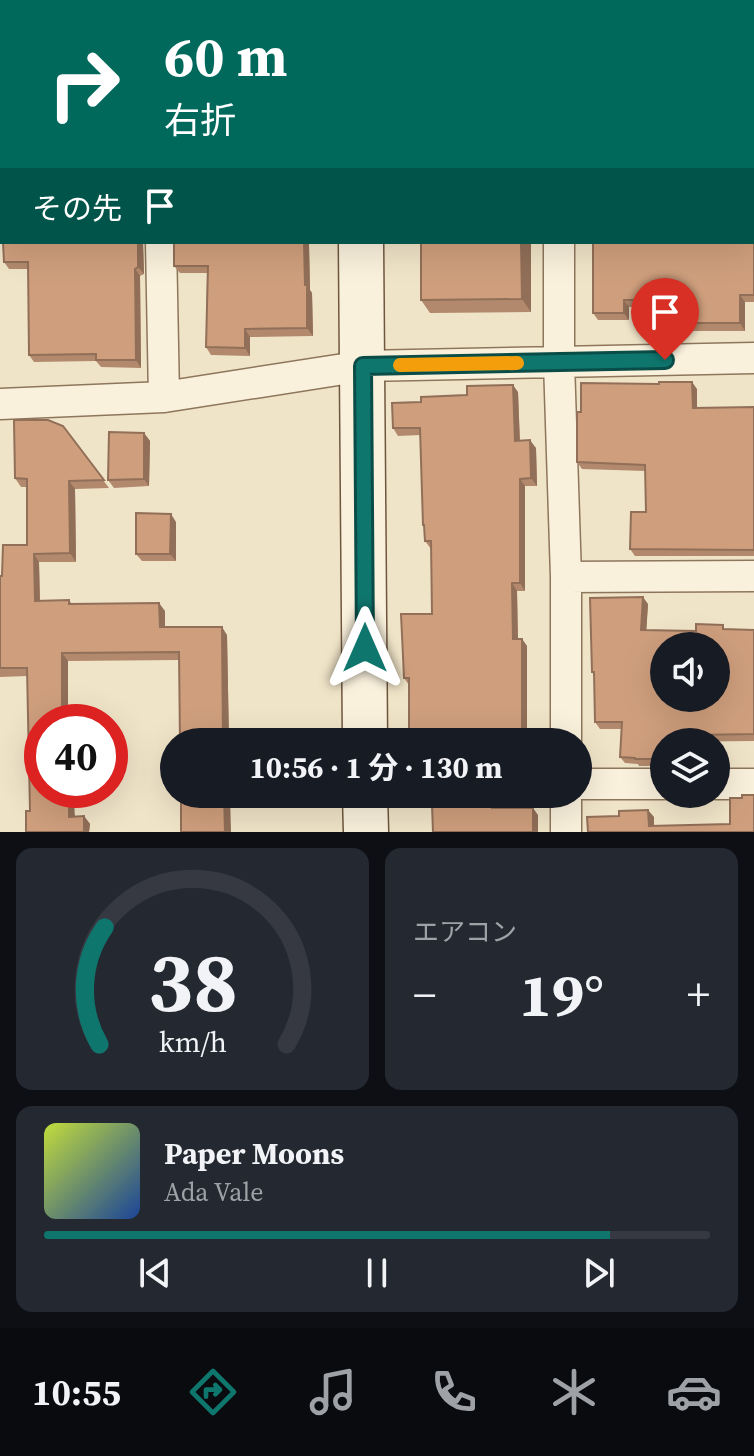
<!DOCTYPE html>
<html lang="ja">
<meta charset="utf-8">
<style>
:root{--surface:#171b24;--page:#242831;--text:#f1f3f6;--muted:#9ea1a6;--line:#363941;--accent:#0f766e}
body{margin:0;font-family:"Source Serif 4","Noto Sans JP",serif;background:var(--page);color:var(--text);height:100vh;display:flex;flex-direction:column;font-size:30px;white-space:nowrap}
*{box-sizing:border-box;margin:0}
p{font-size:26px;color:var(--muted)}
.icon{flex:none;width:44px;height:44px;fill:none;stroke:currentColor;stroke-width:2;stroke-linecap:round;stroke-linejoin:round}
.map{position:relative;height:832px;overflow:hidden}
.panel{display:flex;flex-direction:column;gap:16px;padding:16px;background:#0d0f14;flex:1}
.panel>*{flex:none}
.top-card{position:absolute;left:0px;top:0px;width:754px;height:244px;box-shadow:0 8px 32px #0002;background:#00695c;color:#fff;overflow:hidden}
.buttons{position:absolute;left:650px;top:632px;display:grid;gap:16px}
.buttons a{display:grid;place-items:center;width:80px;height:80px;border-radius:50%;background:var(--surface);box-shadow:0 8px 32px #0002;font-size:40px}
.speed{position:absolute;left:24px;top:704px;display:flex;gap:16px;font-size:40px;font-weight:700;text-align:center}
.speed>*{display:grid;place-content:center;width:104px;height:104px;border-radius:50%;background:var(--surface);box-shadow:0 8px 32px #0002;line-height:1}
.speed .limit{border:12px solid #d22;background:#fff;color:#111}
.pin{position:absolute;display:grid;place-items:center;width:68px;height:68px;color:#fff;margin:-82px -34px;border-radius:50% 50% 50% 0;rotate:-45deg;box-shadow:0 0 8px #0007}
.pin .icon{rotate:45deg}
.me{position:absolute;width:88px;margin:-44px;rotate:0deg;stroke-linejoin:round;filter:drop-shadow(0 0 6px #0008)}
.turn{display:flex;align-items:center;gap:28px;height:168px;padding:0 32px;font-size:36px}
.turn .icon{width:104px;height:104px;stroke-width:2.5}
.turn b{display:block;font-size:56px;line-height:68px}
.then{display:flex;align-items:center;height:76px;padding:0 32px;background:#0003;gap:16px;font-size:30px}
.big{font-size:60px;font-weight:700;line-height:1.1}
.panel .tile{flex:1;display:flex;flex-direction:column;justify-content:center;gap:12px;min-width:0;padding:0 28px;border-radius:16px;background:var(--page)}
.panel .dial{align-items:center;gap:0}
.dial svg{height:208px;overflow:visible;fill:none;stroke:var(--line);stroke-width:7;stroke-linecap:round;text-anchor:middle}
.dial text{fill:var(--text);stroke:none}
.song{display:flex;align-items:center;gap:24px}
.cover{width:96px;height:96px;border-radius:12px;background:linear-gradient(135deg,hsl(70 70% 55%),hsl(220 70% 35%))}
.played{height:8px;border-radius:4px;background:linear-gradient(90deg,var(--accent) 85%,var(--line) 85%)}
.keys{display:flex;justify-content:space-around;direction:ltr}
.heat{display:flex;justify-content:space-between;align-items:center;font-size:44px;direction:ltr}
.panel .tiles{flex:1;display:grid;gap:16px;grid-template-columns:1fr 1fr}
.tile:last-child{grid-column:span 2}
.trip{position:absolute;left:160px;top:728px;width:432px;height:80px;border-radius:40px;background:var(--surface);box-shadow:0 8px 32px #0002;font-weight:700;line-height:80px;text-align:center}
.menu{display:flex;height:128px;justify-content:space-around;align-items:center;background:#090b0e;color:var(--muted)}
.menu .icon{width:56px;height:56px}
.menu .active{color:var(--accent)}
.menu b{font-size:36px;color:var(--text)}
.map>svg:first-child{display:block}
.park{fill:#c9cf9b}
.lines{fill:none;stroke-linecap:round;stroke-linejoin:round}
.street-casing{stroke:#8d765c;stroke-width:33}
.secondary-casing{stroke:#6f573f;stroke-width:47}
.street{stroke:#faf1dc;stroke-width:30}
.secondary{stroke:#faf1dc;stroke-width:44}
.wall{fill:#b2896c}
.shaded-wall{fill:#916f58}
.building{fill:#cf9f7d;stroke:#916f58;stroke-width:2;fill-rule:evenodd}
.route-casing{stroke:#0a4d48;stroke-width:20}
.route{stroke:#0f766e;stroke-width:14}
.slow{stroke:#f59e0b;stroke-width:14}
</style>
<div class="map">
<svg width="754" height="832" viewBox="0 0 754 832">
<rect width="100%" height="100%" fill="#f0e4c8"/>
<path class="park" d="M398,0h139v2h-139z"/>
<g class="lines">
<defs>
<path id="street" d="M156,0v2
M558,0v2
M752,160h2
M161,242l3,155
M559,242v120l7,215v165
M0,404l164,-7 199,-31 391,-8
M566,577l188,-1
M578,784h86
M716,784h38
M566,794v38"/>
<path id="secondary" d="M358,0v2
M361,242l4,500
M365,794l1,38"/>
</defs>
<use href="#street" class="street-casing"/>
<use href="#secondary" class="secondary-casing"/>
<use href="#street" class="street"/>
<use href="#secondary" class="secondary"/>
</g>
<path class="wall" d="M754,183v119h-9v29h-67l-6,-8 1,-16h-44v13h-31l-5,-7z
M143,242l1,32 -4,2 1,92 -40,-1 -5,-6 -62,1 -5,-7 -1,-86h-19l-5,-7z
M531,242v70l-101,1 -9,-13z
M309,244l1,46 2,3 1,43 -63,1v19l-39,-1 -5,-8 1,-74h-27l-6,-7z
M697,389v19l57,-1v149h-119l-5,-7 16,-37 -1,-41 -63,-2 -5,-7 4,-50z
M518,392l2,49 16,7 1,38h-12v105h-8l1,48h4l5,7v96h-118v-57l-5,-7 28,-64 -1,-65 -6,-8v-13l-2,-3 -3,-90 -22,1 -5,-8 28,-26 46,-7z
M63,426l46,62 -34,1 1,73h-37l1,38h29l3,4 93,7v16l62,8 2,107h-49l-1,-82 -111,1 -26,61 33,94h9l6,8 -1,8h-63l4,-21 -3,-135 -27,1v-101h2l25,-31v-58h-6l-6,-9z
M144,433l6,8 -1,45 -35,2 -6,-8z
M176,522v39h-34l-6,-7z
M648,604l-2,26 50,1 30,-2 28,1v111l-90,1v24h-25l-1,-2 -13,-1 -5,-6 1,-28h-21l-5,-7 -1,-46 -2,-4z"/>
<path class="shaded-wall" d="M138,242h5l1,32 -6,-7z
M303,242h4l2,2 1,46 2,3 1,43 -6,-8z
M521,242h10v70l-9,-13z
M135,269l5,7 1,92 -5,-8z
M740,295l5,7v29l-5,-8z
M624,300l5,7v13l-5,-7z
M245,329l5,8v19l-5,-8z
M692,382l5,7v26l-4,-7z
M513,385l5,7 2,56 -5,-7z
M144,433l6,8 -1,45 -5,-7z
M530,440l6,8 1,38 -6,-8z
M520,479l5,7v105l-5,-8z
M69,481l6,8 1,73 -6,-9z
M171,514l5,8v39l-6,-7z
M34,554l5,8 1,47 -5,-8z
M512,583l5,8 1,56 -5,-8z
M643,597l5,7 -2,33 -5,-7z
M159,603l6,8v24l-5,-8z
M222,627l5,8 2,107h-6z
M522,639l5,7v96h-5z
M62,653l6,8v61h-6z
M69,790h5l1,35 -6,-8z
M224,794h6l1,38h-6z
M533,808l5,7v17h-5z
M648,810l6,7v15l-5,-6z
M84,816l6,8 -1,8h-5z"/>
<path class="building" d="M36,0h82v2h-82z
M192,0h108v2h-108z
M630,0h124v104h-2v-102h-171v-1l49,1z
M0,115h2v27h-2z
M752,183h2v112h-14v28h-68l1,-23h-49v13h-31v-71h159z
M3,242h135v25l-3,2 1,91h-40v-6l-67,1 -1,-93h-24z
M174,242h130l1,43h2v43l-62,1v19l-39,-1 2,-81h-34z
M421,242h100l1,57 -101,1z
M659,382h33l1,26 61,-1v143l-124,-1 1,-37h15l-1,-47 -68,-3v-50h4v-29l78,1z
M513,385l2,56 15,-1 1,38 -11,1v104h-8l1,56h9v103h-113v-64h-5l-3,-64h31l-1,-73h-6l-1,-16h-1l-3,-97h-27l-1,-25 29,-1v-5l46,-2v-9z
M14,420h34l15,6 41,54 -35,1 1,72 -36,1 1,47 34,-1v4l90,-1 1,24h62l1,115h-43l-1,-90 -117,1v69h-20v68h27v27l15,-1v16h-58v-21h4l-3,-143h-27v-92h2l1,-31h24v-66l-12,-1z
M109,432l35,1v46l-36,1z
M136,513l35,1 -1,40h-34z
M643,597l-2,33 55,1v-7l27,1v4l31,1v104l-59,1v7h-31v17h-29v-1l-15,-1 2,-35h-27l-1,-50h-2l-2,-74zM664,646h52v52h-52z
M181,794h43l1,38h-44z
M742,795h12v37h-166l-1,-15 32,-1v-5l29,-1 1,16 81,-2v-26h12z
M492,804v4h41v24h-100l-1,-27z"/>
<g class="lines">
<defs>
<path id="route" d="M365,648l-2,-282 302,-6"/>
</defs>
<use href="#route" class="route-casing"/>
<use href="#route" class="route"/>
<path class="slow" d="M400,365l117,-2"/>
</g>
</svg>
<div class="buttons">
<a><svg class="icon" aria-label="sound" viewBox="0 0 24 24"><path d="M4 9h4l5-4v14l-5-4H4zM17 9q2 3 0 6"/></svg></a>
<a><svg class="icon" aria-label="layers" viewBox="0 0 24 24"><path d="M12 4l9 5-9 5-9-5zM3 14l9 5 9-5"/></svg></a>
</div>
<div class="speed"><div class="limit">40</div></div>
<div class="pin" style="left:665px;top:360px;background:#d93025"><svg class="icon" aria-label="arrive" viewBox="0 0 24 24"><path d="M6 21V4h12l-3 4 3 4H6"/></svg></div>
<svg class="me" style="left:365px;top:648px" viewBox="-20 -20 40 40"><path d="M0-17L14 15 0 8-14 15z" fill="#0f766e" stroke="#fff" stroke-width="4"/></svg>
<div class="trip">10:56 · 1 分 · 130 m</div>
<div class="top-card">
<div class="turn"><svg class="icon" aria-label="right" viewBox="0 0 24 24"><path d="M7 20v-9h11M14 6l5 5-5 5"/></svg><div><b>60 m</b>右折</div></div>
<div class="then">その先<svg class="icon" aria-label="arrive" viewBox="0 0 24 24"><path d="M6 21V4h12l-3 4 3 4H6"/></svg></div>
</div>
</div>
<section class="panel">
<div class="tiles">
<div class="tile dial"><svg viewBox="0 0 100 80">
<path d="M14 69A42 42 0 1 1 86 69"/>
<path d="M14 69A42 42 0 0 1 16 24" stroke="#0f766e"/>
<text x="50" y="56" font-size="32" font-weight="700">38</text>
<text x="50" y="72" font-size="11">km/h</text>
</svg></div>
<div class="tile"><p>エアコン</p>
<div class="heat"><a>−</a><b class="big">19°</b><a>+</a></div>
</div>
<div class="tile">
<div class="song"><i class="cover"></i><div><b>Paper Moons</b><p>Ada Vale</p></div></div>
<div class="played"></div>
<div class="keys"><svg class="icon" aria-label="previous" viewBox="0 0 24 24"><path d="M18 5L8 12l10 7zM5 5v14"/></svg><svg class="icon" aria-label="pause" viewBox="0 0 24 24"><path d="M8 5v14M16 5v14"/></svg><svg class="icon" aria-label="next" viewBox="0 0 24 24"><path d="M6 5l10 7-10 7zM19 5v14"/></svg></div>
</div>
</div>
</section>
<nav class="menu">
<b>10:55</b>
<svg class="icon active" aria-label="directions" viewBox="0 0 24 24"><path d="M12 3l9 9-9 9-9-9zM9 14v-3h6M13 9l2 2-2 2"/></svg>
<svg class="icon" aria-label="music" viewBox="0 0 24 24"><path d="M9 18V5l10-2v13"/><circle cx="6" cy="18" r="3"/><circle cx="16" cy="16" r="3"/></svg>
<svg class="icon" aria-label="phone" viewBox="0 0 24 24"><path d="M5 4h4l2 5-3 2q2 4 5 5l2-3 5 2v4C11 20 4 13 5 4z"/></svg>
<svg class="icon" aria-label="climate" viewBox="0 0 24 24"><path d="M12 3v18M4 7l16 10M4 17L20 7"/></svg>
<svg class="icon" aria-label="car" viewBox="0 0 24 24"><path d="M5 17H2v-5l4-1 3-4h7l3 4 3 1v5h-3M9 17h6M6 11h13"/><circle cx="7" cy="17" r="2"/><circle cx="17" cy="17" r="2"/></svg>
</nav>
